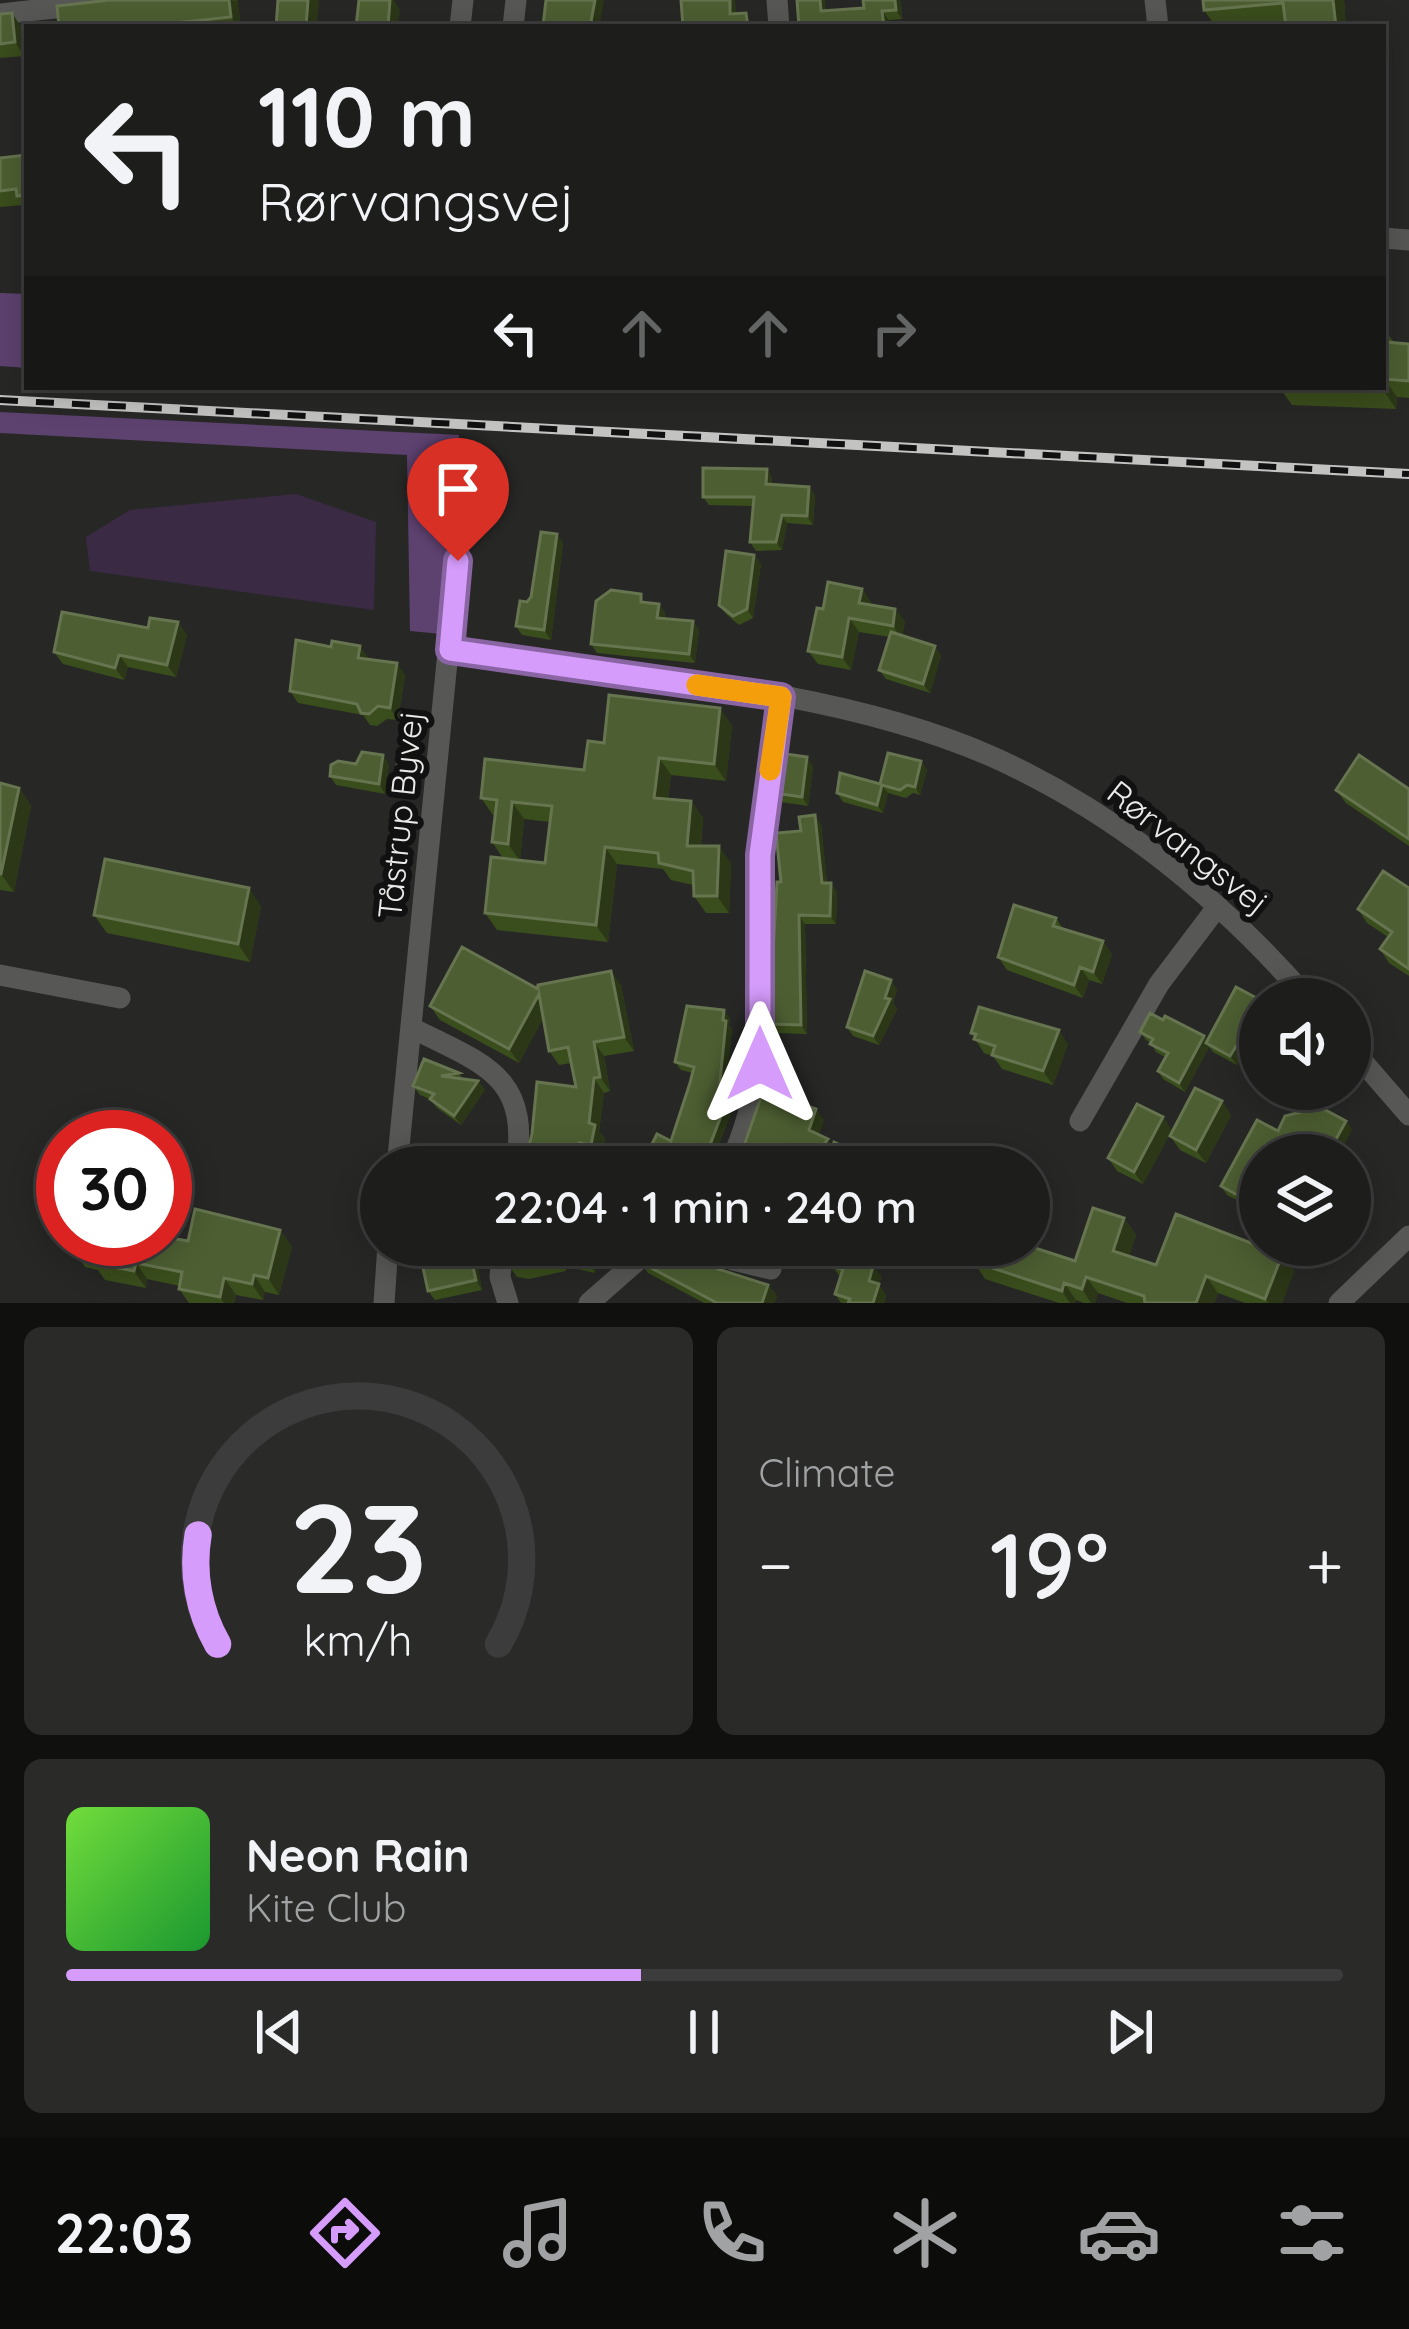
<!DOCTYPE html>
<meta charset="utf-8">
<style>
:root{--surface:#1d1e1c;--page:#2a2b29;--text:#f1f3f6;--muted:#a0a2a3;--line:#3b3c3b;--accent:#d59cfb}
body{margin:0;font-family:Quicksand,sans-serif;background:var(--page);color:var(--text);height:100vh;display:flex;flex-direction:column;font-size:45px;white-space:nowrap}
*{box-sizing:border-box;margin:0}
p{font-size:39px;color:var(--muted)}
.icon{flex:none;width:66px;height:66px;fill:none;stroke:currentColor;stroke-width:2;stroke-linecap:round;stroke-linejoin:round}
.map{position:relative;height:1303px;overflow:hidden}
.details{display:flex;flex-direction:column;gap:24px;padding:24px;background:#10100f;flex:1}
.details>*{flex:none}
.banner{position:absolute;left:24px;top:24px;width:1362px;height:366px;border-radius:0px;box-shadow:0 6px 30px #0003,0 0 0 3px var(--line);background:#1d1e1c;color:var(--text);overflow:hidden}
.controls{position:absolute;left:1239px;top:978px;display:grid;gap:24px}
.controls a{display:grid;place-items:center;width:132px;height:132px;border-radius:50%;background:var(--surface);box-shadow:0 6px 30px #0003,0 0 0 3px var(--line);font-size:60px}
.speed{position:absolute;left:36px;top:1110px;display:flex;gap:24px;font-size:60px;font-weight:700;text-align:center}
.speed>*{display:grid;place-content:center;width:156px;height:156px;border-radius:50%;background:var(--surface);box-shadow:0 6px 30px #0003,0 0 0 3px var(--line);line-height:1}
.speed .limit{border:18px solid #d22;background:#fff;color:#111}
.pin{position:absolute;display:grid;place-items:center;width:102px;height:102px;color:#fff;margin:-123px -51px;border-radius:50% 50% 50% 0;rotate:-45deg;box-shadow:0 0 12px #0007}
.pin .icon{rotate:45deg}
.me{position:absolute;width:132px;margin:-66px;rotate:0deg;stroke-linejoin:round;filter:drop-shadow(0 0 9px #0008)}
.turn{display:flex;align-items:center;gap:42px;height:252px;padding:0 36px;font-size:54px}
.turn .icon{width:156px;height:156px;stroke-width:2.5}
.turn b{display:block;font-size:84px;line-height:102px}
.lanes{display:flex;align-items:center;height:114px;padding:0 36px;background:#0003;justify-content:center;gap:60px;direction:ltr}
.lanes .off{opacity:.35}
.big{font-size:90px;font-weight:600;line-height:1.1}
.details .widget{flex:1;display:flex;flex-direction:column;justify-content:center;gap:18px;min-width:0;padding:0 42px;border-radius:18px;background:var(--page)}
.details .dial{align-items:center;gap:0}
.dial svg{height:312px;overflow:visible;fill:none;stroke:var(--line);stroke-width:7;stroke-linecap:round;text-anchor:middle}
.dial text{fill:var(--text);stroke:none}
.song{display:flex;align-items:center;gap:36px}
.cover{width:144px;height:144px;border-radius:18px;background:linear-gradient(135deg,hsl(100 70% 55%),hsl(130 70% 35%))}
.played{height:12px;border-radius:6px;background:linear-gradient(90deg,var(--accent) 45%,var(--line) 45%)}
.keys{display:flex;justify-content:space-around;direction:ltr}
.heat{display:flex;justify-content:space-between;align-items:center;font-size:66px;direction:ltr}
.details .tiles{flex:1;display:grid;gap:24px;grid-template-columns:1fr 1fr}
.widget:last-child{grid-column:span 2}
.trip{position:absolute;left:360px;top:1146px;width:690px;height:120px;border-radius:60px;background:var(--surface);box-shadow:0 6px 30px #0003,0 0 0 3px var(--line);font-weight:600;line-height:120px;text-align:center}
.menu{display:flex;height:192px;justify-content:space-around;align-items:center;background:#0c0c0b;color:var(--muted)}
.menu .icon{width:84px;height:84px}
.menu .active{color:var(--accent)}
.menu b{font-size:54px;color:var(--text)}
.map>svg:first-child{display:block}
.green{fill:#3a2a44}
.forest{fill:#5d416f}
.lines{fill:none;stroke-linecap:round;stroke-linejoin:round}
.minor{stroke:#575756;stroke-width:21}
.rail-casing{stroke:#c3c3c2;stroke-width:10}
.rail{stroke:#101110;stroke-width:6;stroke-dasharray:18;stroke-linecap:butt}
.wall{fill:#3a4d1c;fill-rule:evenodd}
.shaded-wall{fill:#2b3717}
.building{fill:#4d5e32;stroke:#66744f;stroke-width:3}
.route-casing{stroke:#8a65a3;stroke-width:30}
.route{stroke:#d59cfb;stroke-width:21}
.slow{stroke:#f59e0b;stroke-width:21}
.labels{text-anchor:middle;stroke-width:12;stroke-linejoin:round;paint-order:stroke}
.street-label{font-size:33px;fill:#eaeae9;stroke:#101110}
</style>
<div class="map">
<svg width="1409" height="1303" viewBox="0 0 1409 1303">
<rect width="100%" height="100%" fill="#272826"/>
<path class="green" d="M296,494l80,28 -2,88 -284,-39 -4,-34 44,-27z"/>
<path class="forest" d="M0,293l27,1v74l-27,-2z
M0,412l459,23 -17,199 -32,-3 -3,-176 -407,-22z"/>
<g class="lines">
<path class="minor" d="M777,0l2,27
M1155,0l3,27
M0,14l127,-14
M460,27l3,-27
M513,27l3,-27
M1383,238l26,2
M450,650c171,24 385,37 543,107 122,55 228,142 315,242
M0,975l120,23
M412,1028c71,36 119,47 104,139
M1350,1047l59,68
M1080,1121l79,-137 59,-78
M397,1167l69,-697
M728,1167c50,-99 27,-207 31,-313 3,-52 14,-105 22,-157
M503,1245l-3,32 8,26
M712,1245l21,15 38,9
M384,1303l4,-58
M589,1303l66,-58
M1339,1303l70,-67"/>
<defs>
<path id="rail" d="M0,400l1409,74"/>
</defs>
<use href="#rail" class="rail-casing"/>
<use href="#rail" class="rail"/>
</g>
<path class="wall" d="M110,0h127l4,27h-182z
M863,0h36l2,3 1,16 -13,1 -63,-9 38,-3z
M1203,0h141l2,27h-60l-1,-6 -69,6 -12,-17z
M12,13l9,14 3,29 -24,2v-44z
M27,155v55l-4,-5 -23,2v-49z
M1383,278l3,4 -2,48 11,13 14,1v54l-12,-1 -1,12 -104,-4 -13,-18h-2h106z
M772,477v8l37,2 6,9 -2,29 -26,-2 -5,27 -26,1 -6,-9 3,-36 -44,-1 -6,-8z
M563,543l-12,97 -29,-5 -6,-9 11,-24z
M754,555l7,9 -8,54 -14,7 -13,-11 -7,-9z
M862,589l9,13v3l24,4 10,13 -3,14 39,19 -11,38 -44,-14 -7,-9 11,-33 -31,-5 -8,38 -33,-6 -10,-13 15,-42z
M648,603l11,1 6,9v5l28,3 6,9 -4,33 -98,-10 -6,-9z
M178,622l9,13 -11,42 -48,-10 -4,13 -61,-16 -9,-12z
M331,647l38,11 36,17 -7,45 -11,-1 -10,7 -7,-1 -7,-10 -65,-12 -8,-12z
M732,725l-6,56 -55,-6 -3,24 23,2 12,17 -2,28 30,17 -2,50h-23l-12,-17 -1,-11 -22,-5 -8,-11 -46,-5 -9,78 -111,-12 -12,-17 18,-55 -11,-16 3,-27h-2l-12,-17 103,-28 20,-27zM524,819l26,3 -5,41 -25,-3z
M418,754l3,4 -3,23 -19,-2 -3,-4z
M921,761l6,9 -7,25 -7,-2 -7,5 -18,-5 -5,20 -40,-11 -6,-9 43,-9z
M356,764h33l-4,30 -49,-9 -6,-9z
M813,766l-5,40 -27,-4 -6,-9z
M0,783l19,5 12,18 -17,86 -14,-2z
M1409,789v57l-63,-43 -10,-13z
M821,824l6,59 10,9 -1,32h-31l2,110 -32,-1 -6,-9 32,-193z
M1409,888v88l-20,-13 -9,-14 8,-12 -21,-14 -9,-14z
M261,906l-11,56 -143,-29 -13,-18z
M1056,918l7,11 49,25 -10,30 -13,-4 -6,18 -76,-28 -9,-13z
M621,985l13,66 -30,5 6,35 -6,2 -5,38 6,8 -4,20 -12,-2 -65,10 52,-80 -5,-24 -12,2 -10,-14 -6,-33 -24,45 -79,-43 -10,-14 108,-17z
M897,989l-4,14 4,6 -18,36 -26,-9 -6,-9z
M1260,1000v36l-12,21 -5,-3 -6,11 -24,-13 -4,-5 -24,45 -22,-13 -5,-8 7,-14 -9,-5 -5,-9 -5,-3 -6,-8 23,-12 41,16 3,5z
M730,1018l-1,7 3,4 -7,64 10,10 -25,64h-18l-15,-8 -4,8h-4l-15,-7 -6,-8 23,-11 22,-68 -12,-3 -6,-8z
M971,1033l97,11 -15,41 -51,-16 -9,-13 -9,-3z
M424,1059l35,14 4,6 15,2 7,9 -24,35 -24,-17 -7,-9 -10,-4 -7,-9z
M1231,1115l-25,48 -26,-13 -10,-14z
M1346,1121l6,8 -12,23 -17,-9 -14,4 -4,8 -33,-2 -1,2h-11v21l-15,28 -18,-9 -6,-9 57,-55z
M1172,1130l-29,54 -26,-13 -9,-13z
M1124,1218l12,17 -7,21 27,9 138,6 -12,32h-37l-27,-10 -4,10h-87l-29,-10 -3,10h-11l-8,-3 -1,3h-16l-74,-24 -11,-17 4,-13 -3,-4h51l49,16z
M280,1230l12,17 -13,48 -14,-3 -2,8 -27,-5 -2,8h-45l-10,-14 1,-3 -33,-7 -1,9 -41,-8 -7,-10 -13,-3 -11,-17 114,-9z
M449,1245h34l-1,5z
M511,1245l89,8 -5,20 -27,-6 -2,4 -37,8 -12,-2 -10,-14z
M640,1262l87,9 41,14 9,11 -3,7h-70l-56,-30z
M477,1263l5,27 -47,10 -7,-9z
M871,1265l10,11 -2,9 7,10 -2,8h-43l-6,-9 5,-17 -7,-10z"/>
<path class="shaded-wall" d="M229,0l9,1 3,26h-3l-7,-10z
M308,0h11l-2,27h-11z
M386,0h8l6,10 -2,17h-10z
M595,0h9l-5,27h-9z
M730,0h5l2,23 -7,-9z
M820,0h5l2,20 -6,-9z
M895,0h4l2,3 1,16 -6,-9z
M1333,0h11l2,27h-10z
M882,11l7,9v7h-5z
M12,13l9,14 3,29 -9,-14z
M1383,278l3,4 -3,65z
M1384,379l13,18 -1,12 -12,-18z
M767,469l5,8v16l-6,-9z
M809,487l6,9 -2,29 -6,-9z
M782,515l5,8 -5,27 -6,-8z
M557,534l6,9 -12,97 -7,-10z
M754,555l7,9 -8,54 -6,-9z
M862,589l9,13 -2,14 -10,-13z
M659,604l6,9 -1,13 -7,-8z
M895,609l10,13 -3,17 -9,-13z
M849,618l10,14 -8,38 -9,-13z
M693,621l6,9 -4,33 -6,-9z
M178,622l9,13 -11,42 -9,-12z
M360,646l9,12 -2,12 -9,-12z
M935,646l6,9 -11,38 -7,-9z
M119,655l9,12 -4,13 -9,-12z
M397,663l8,12 -7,45 -8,-12z
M720,708l12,17 -6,56 -12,-17z
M418,754l3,4 -3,23 -3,-4z
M383,755l6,9 -4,30 -6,-10z
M807,757l6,9 -5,40 -6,-9z
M659,758l12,17 -5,40 -12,-17z
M921,761l6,9 -7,25 -5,-8z
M882,785l6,8 -5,20 -6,-8z
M19,788l12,18 -17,86 -13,-18z
M691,801l12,17 -4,45 -12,-17z
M512,802l12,17 -4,42 -12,-17z
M815,815l6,9 7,68 -6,-9z
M719,846l12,17 -2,50 -12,-17z
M605,847l12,17 -9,78 -12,-17z
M831,883l6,9 -1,32 -6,-8z
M249,888l12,18 -11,56 -12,-18z
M799,915l6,9 2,110 -6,-9z
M1103,941l9,13 -10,30 -9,-12z
M1080,967l9,13 -6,18 -9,-13z
M611,971l10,14 13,66 -10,-14z
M891,980l6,9 -4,14 4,6 -18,36 -6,-9z
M539,994l10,14 -30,55 -10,-14z
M724,1010l6,8 -1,7 3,4 -7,70 -6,-8z
M1260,1014v22l-12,21 -6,-9z
M1059,1030l9,14 -15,41 -10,-14z
M1204,1036l6,9 -4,-2 3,4 -24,45 -6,-9z
M594,1042l10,14 6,35 -10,-14z
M1237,1045l6,9 -6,11 -7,-9z
M594,1078l10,15 -5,38 6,8 -4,20 -10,-14 -2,-22z
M478,1081l7,9 -24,35 -7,-9z
M793,1089l8,12 -4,10 -8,-11z
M729,1095l6,8 -25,64h-8z
M1222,1101l9,14 -25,48 -10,-13z
M816,1109l8,11 -7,21 -8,-11z
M1163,1117l9,13 -29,54 -9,-12z
M1346,1121l6,8 -12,23 -6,-9z
M1303,1138l6,9 -4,8h-11z
M828,1139l8,11 -12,17h-17z
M579,1143l10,14 -2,10h-13z
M1266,1145l5,10h-11z
M851,1150l9,13 -2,4h-15z
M671,1151l6,8 -4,8 -6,-7z
M489,1154l6,8 -1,5h-7z
M1260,1155v21l-15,28 -6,-8z
M1030,1174l11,16 -12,38v-52z
M1124,1218l12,17 -11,33 -12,-17z
M280,1230l12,17 -13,48 -11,-17z
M588,1245h6l6,8 -5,20 -9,-14z
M866,1245h11l-8,28 -7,-10z
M558,1253l10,14 -2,4 -9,-14z
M470,1254l7,9 5,27 -6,-10z
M1282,1255l12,16 -12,32h-13l-4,-4z
M136,1263l11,16 -1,9 -12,-17z
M873,1266l8,10 -2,9 7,10 -2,8h-11l-4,-22z
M254,1275l11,17 -2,8 -11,-16z
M1206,1276l12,17 -4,10h-18z
M1086,1277l12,16 -3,10h-4l-9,-14z
M224,1278l12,17 -2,8h-10l-4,-6z
M1064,1283l12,17 -1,3h-5l-8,-12z
M768,1285l9,11 -3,7h-12z"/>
<path class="building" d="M110,0h119l2,17 -66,7 1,3h-107l-2,-21z
M278,0h30l-2,27h-30z
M359,0h31l-2,27h-32z
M546,0h49l-5,27h-69v-3l22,2z
M681,0h49v14l16,-1 2,14h-65z
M797,0h23l1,11 43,-3 -1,-8h32l1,10 -14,1 2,16h-85z
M1203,0h130l3,27h-50l-3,-24 -79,7z
M12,13l3,29 -15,2v-30z
M27,155v40l-10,1 -1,-7 -16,2v-33z
M1383,330h3v12l23,2v37l-25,-2v12l-105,-4h104z
M703,468l64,1 -1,15 43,3 -2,29 -25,-1 -6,27h-26l4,-45h-51z
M541,532l16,2 -13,96 -28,-4 4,-25 7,1 4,-5z
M726,551l28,4 -7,54 -14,7 -14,-11z
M828,582l34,7 -3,14 36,6 -2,17 -44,-8 -7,39 -34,-6 9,-43 6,1z
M611,590l30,4v8l18,2 -2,14 36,3 -4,33 -98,-10 5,-43z
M62,612l86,16 2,-10 28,4 -11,43 -48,-10 -4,13 -61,-16z
M891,632l44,14 -12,38 -44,-14z
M296,640l35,7 1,-6 28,5 -2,12 39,5 -7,45 -12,-2 -9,8 -8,-1 -4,-9 -67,-13z
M609,695l111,13 -6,56 -55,-6 -5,40 37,3 -4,45h32l-2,50h-23l-1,-25 -34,-8 -1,-10 -53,-6 -9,78 -111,-12 6,-56 54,6 7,-57 -40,-4 -4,42 -16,-2 5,-42 -16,-2 4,-39 99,11 4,-29 16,2z
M399,751l19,3 -3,23 -19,-2z
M362,752l21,3 -4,29 -49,-8 1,-11 7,-4 18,3z
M779,753l28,4 -5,40 -27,-4z
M888,753l33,8 -6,26 -8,-2 -7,5 -18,-5 -5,20 -40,-12 3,-20 40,11z
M1359,755l50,34v50l-73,-49z
M0,783l19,5 -18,86h-1z
M815,815l7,68h9l-1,33 -31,-1 2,110 -32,-1 8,-142h4l-5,-49 25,-2 -2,-14z
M105,859l144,29 -11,56 -144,-29z
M1383,871l26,17v81l-29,-20 12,-17 -34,-23z
M1014,905l42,13 -3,8 50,15 -10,31 -13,-5 -6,18 -76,-28z
M462,947l76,42v-4l73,-14 13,66 -30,5 6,35 -6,1 -5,45 6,2 -4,20 -12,-2 -5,24h-50l8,-33 5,-52 39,5 -8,-40 -19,4 -10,-57 -30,55 -79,-43z
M865,971l26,9 -6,18 5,1 -17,37 -26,-9z
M1236,987l24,13v14l-18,34 -5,-3 -7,11 -24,-13z
M687,1006l37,4 -1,10 3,1 -7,70 10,4 -27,71 -31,-15 -4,9 -19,-8 9,-18 14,7 19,-58 4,-16 -19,-5z
M979,1007l80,23 -16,41 -51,-16 3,-9 -21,-7 2,-5 -5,-1z
M1150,1013l13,7 2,-4 39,20 -25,47 -21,-12 10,-18 -18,-9 3,-5 -13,-7z
M424,1059l35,14 -18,3 37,5 -24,35 -24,-17 4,-5 -21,-8z
M767,1080l26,9 -4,11 27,9 -7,21 19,9 -21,28h-47l-21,-7z
M1195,1088l27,13 -26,49 -26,-14z
M1137,1104l26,13 -29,55 -26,-14z
M1320,1107l26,14 -12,22 -17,-9 -14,4 -9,17h-9l-19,-10 -27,51 -18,-10 36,-66 21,11 7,-15z
M834,1142l17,8 -8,17h-16z
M455,1148l34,6 -2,13h-35z
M988,1160l22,7h-25z
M1093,1208l31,10 -11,33 43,14 20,-51 106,41 -17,44 -59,-23 -10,27h-51l-1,-7 -58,-19 -4,12 -18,-6 -2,8 -88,-29 5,-17h47l49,16z
M195,1209l85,21 -12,48 -14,-3 -2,9 -28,-6 -4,19 -41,-8 3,-17 -46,-9 -2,8 -40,-8 1,-8 -21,-5 2,-11h89v-2l23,4z
M511,1245h77l-2,14 -28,-6 -1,4 -38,8 -12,-2z
M655,1245h41l25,18 -3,6 50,16 -6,18h-45l-77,-41z
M838,1245h28l-4,18 11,3 -4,15 10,3 -6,19h-25l2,-4 -15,-5 8,-25 -10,-2z
M470,1254l6,26 -48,11 -6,-28z"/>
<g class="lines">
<defs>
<path id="route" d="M458,561l-8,89 331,47 -21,158v209"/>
</defs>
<use href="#route" class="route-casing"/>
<use href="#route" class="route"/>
<path class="slow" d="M697,685l84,12 -11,73"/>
</g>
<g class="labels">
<g class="street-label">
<text transform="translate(400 815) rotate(-84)" y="12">Tåstrup Byvej</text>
<text transform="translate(1188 847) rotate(38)" y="12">Rørvangsvej</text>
</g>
</g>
</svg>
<div class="controls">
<a><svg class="icon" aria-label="sound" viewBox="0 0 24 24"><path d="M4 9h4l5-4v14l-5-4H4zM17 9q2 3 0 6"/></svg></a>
<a><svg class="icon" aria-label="layers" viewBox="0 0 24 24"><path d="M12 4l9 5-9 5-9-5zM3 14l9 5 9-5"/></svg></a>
</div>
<div class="speed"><div class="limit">30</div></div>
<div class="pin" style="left:458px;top:561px;background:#d93025"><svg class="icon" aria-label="arrive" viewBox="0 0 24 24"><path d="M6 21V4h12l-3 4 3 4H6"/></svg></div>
<svg class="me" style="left:760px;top:1064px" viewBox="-20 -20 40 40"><path d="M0-17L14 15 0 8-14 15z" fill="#d59cfb" stroke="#fff" stroke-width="4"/></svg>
<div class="trip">22:04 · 1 min · 240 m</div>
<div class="banner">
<div class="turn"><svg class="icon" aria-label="left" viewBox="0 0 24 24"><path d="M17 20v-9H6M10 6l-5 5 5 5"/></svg><div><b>110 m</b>Rørvangsvej</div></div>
<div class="lanes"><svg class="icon" aria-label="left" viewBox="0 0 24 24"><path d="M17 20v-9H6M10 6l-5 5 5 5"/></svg><svg class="icon off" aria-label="ahead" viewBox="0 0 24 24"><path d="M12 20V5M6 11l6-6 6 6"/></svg><svg class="icon off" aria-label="ahead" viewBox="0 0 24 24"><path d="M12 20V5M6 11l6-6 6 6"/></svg><svg class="icon off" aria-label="right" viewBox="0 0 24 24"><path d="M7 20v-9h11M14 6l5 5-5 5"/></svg></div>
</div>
</div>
<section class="details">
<div class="tiles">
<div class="widget dial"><svg viewBox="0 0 100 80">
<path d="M14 69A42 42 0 1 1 86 69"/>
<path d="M14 69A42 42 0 0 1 9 41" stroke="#d59cfb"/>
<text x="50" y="56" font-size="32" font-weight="700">23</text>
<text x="50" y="72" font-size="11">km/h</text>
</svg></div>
<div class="widget"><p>Climate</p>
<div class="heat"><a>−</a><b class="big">19°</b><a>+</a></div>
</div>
<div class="widget">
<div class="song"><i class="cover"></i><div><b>Neon Rain</b><p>Kite Club</p></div></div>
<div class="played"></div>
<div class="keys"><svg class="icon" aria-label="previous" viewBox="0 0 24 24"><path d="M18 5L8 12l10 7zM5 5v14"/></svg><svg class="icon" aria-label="pause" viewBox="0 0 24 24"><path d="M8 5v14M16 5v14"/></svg><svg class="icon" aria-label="next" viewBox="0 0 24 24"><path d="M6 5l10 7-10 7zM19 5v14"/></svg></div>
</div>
</div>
</section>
<nav class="menu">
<b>22:03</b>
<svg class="icon active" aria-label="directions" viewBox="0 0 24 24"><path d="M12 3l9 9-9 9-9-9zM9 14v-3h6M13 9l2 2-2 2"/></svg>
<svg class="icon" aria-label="music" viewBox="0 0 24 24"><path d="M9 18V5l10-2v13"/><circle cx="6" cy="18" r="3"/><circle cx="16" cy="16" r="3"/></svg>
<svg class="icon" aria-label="phone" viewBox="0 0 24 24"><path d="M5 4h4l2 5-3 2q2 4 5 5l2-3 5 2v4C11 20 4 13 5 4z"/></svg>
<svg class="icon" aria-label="climate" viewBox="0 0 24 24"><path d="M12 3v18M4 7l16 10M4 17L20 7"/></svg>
<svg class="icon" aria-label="car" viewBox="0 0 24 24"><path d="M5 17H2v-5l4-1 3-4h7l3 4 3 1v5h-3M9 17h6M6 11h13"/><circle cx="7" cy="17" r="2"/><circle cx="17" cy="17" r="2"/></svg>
<svg class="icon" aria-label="filters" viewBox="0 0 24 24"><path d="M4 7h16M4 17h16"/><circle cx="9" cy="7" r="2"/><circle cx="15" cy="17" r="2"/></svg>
</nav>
